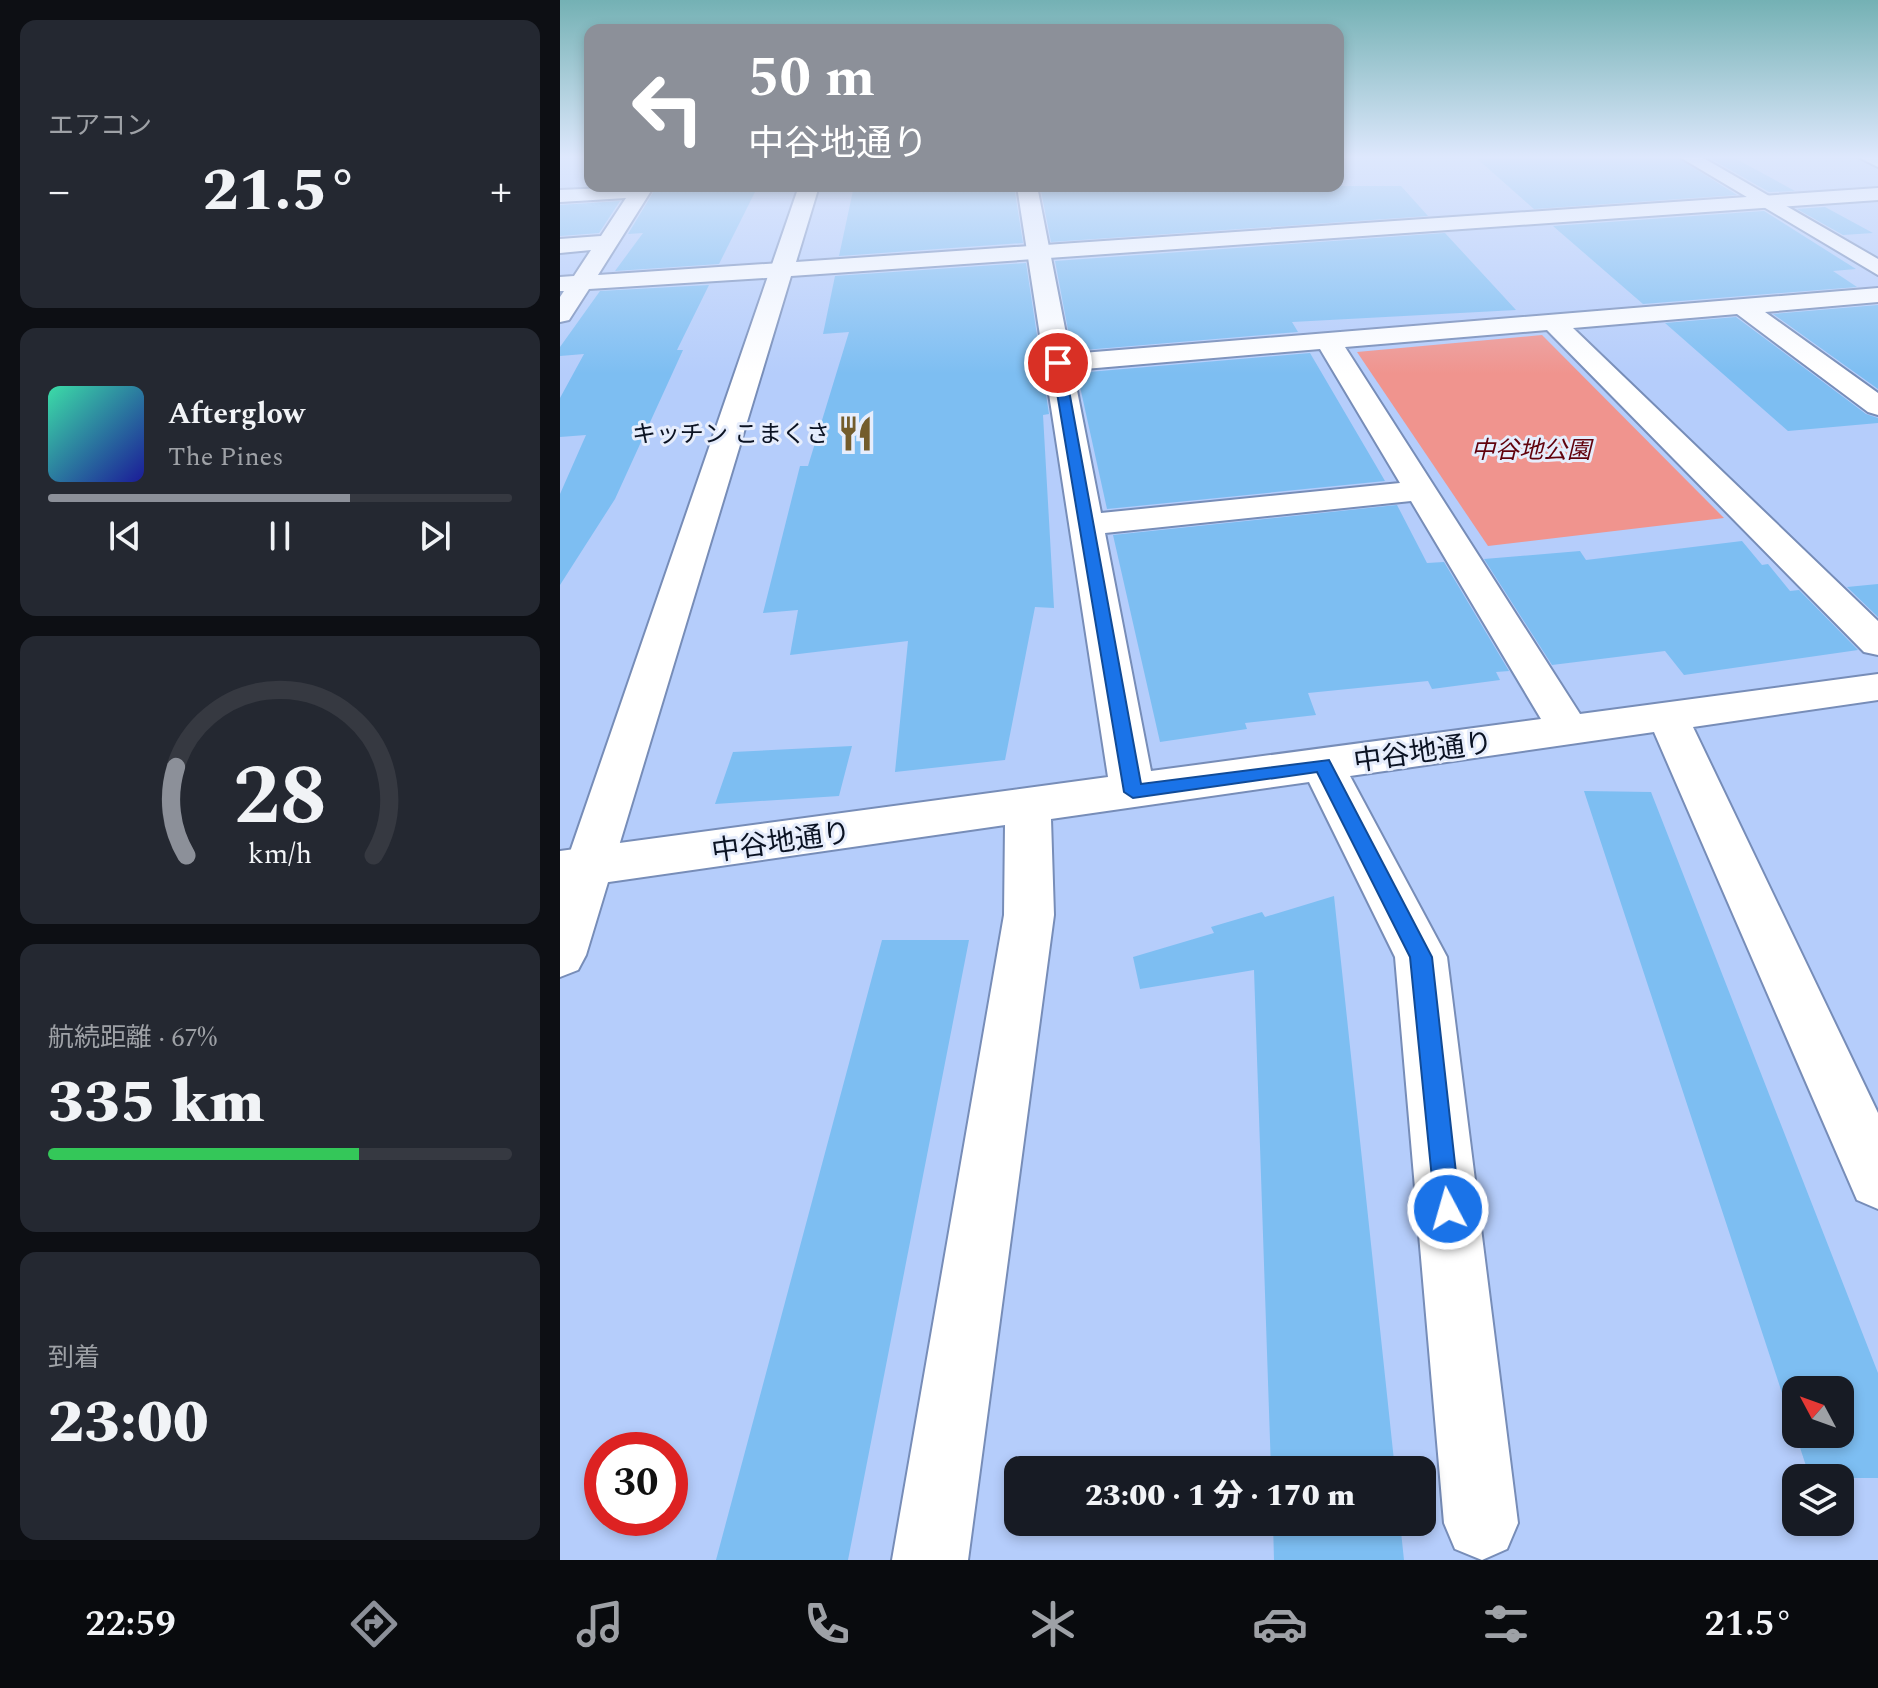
<!DOCTYPE html>
<html lang="ja">
<meta charset="utf-8">
<style>
:root{--surface:#171b24;--page:#242831;--text:#f1f3f6;--muted:#9ea1a6;--line:#363941;--accent:#8c9099}
body{margin:0;font-family:Spectral,"Noto Sans JP",serif;background:var(--page);color:var(--text);height:100vh;display:flex;flex-direction:column;font-size:30px;white-space:nowrap}
*{box-sizing:border-box;margin:0}
p{font-size:26px;color:var(--muted)}
.icon{flex:none;width:44px;height:44px;fill:none;stroke:currentColor;stroke-width:2;stroke-linecap:round;stroke-linejoin:round}
.map{position:relative;flex:1;overflow:hidden}
.sheet{display:flex;flex-direction:column;gap:20px;padding:20px;background:#0d0f14;width:560px}
.sheet>*{flex:none}
.banner{position:absolute;left:24px;top:24px;width:760px;height:168px;border-radius:16px;box-shadow:0 4px 12px #0003;background:#8c9099;color:#fff;overflow:hidden}
.needle{width:52px;rotate:311deg}
.controls{position:absolute;left:1222px;top:1376px;display:grid;gap:16px}
.controls a{display:grid;place-items:center;width:72px;height:72px;border-radius:16px;background:var(--surface);box-shadow:0 4px 12px #0003;font-size:40px}
.speed{position:absolute;left:24px;top:1432px;display:flex;gap:16px;font-size:40px;font-weight:700;text-align:center}
.speed>*{display:grid;place-content:center;width:104px;height:104px;border-radius:50%;background:var(--surface);box-shadow:0 4px 12px #0003;line-height:1}
.speed .limit{border:12px solid #d22;background:#fff;color:#111}
.pin{position:absolute;display:grid;place-items:center;width:68px;height:68px;color:#fff;margin:-34px;border:4px solid #fff;border-radius:50%;box-shadow:0 2px 8px #0007}
.me{position:absolute;width:88px;margin:-44px;rotate:354deg;stroke-linejoin:round;filter:drop-shadow(0 0 6px #0008)}
.turn{display:flex;align-items:center;gap:28px;height:168px;padding:0 32px;font-size:36px}
.turn .icon{width:104px;height:104px;stroke-width:2.5}
.turn b{display:block;font-size:56px;line-height:68px}
.big{font-size:60px;font-weight:800;line-height:1.1}
.sheet .tile{flex:1;display:flex;flex-direction:column;justify-content:center;gap:12px;min-width:0;padding:0 28px;border-radius:16px;background:var(--page)}
.sheet .dial{align-items:center;gap:0}
.dial svg{height:208px;overflow:visible;fill:none;stroke:var(--line);stroke-width:7;stroke-linecap:round;text-anchor:middle}
.dial text{fill:var(--text);stroke:none}
.song{display:flex;align-items:center;gap:24px}
.cover{width:96px;height:96px;border-radius:12px;background:linear-gradient(135deg,hsl(160 70% 55%),hsl(240 70% 35%))}
.played{height:8px;border-radius:4px;background:linear-gradient(90deg,var(--accent) 65%,var(--line) 65%)}
.keys{display:flex;justify-content:space-around;direction:ltr}
.heat{display:flex;justify-content:space-between;align-items:center;font-size:44px;direction:ltr}
.charge{height:12px;border-radius:6px;background:linear-gradient(90deg,#34c759 67%,var(--line) 0)}
.trip{position:absolute;left:444px;top:1456px;width:432px;height:80px;border-radius:16px;background:var(--surface);box-shadow:0 4px 12px #0003;font-weight:800;line-height:80px;text-align:center}
.menu{display:flex;height:128px;justify-content:space-around;align-items:center;background:#090b0e;color:var(--muted)}
.menu .icon{width:56px;height:56px}
.menu .current{color:var(--accent)}
.menu b{font-size:36px;color:var(--text)}
main{display:flex;flex:1;min-height:0}
.map>svg:first-child{display:block}
.green{fill:#f0948e}
.building{fill:#7dbef2;fill-rule:evenodd}
.lines{fill:none;stroke-linecap:round;stroke-linejoin:round}
.minor-casing{stroke:#778db8;stroke-width:4}
.tertiary-casing{stroke:#778db8;stroke-width:4}
.minor{fill:#fff;fill-rule:evenodd}
.tertiary{fill:#fff;fill-rule:evenodd}
.route{fill:#1a73e8;stroke:#114b97;stroke-width:2}
.labels{text-anchor:middle;stroke-width:6;stroke-linejoin:round;paint-order:stroke}
.far-poi-label{font-size:24px;fill:#0b1323;stroke:#e6edfc;text-anchor:end}
.far-park-label{font-size:24px;font-style:italic;fill:#61020d;stroke:#e6edfc}
.street-label{font-size:28px;fill:#0b1323;stroke:#e6edfc}
</style>
<main>
<section class="sheet">
<div class="tile"><p>エアコン</p>
<div class="heat"><a>−</a><b class="big">21.5°</b><a>+</a></div>
</div>
<div class="tile">
<div class="song"><i class="cover"></i><div><b>Afterglow</b><p>The Pines</p></div></div>
<div class="played"></div>
<div class="keys"><svg class="icon" aria-label="previous" viewBox="0 0 24 24"><path d="M18 5L8 12l10 7zM5 5v14"/></svg><svg class="icon" aria-label="pause" viewBox="0 0 24 24"><path d="M8 5v14M16 5v14"/></svg><svg class="icon" aria-label="next" viewBox="0 0 24 24"><path d="M6 5l10 7-10 7zM19 5v14"/></svg></div>
</div>
<div class="tile dial"><svg viewBox="0 0 100 80">
<path d="M14 69A42 42 0 1 1 86 69"/>
<path d="M14 69A42 42 0 0 1 10 35" stroke="#8c9099"/>
<text x="50" y="56" font-size="32" font-weight="700">28</text>
<text x="50" y="72" font-size="11">km/h</text>
</svg></div>
<div class="tile"><p>航続距離 · 67%</p><b class="big">335 km</b><div class="charge"></div></div>
<div class="tile"><p>到着</p><b class="big">23:00</b></div>
</section>
<div class="map">
<svg width="1318" height="1560" viewBox="0 0 1318 1560">
<rect width="100%" height="100%" fill="#b5cdfb"/>
<path class="green" d="M982,335l182,183 -236,28 -131,-194z"/>
<path class="building" d="M914,156h201l62,39 -203,14z
M1146,156h25l64,35 -26,1z
M97,186h101l-39,78 -104,7 28,-38 -15,1z
M294,186h160l9,57 -184,13z
M480,186h361l27,30 -377,26z
M60,201l-21,32 -39,3v-31z
M1265,207l48,26 -30,2 -46,-26z
M1204,211l92,58 -23,2 24,16 -214,17 -90,-78z
M885,233l71,77 -224,12 6,10 -226,19 -17,-90z
M466,263l23,151 -6,1 11,193 -19,-1 -30,153 -110,12 13,-131 -118,14 8,-45 -35,3 37,-147h8l41,-134 -26,2 12,-58z
M149,285l-32,65h6l-68,149 -55,86v-91l26,-59 -26,2v-39l24,-44 -24,2v-9l40,-56z
M1318,305v84l-105,-75z
M1176,317l130,97 12,4v5l-90,8 -123,-108z
M750,353l75,128 -278,28 -30,-136z
M837,505l30,58 17,-1 65,109 -13,1 4,8 -68,9 -4,-8 -120,12 8,22 -71,8 2,6 -87,13 -47,-207z
M1182,541l20,24 6,-1 22,27 9,-1 59,60 -174,25 -19,-24 -113,14 -68,-106 96,-8 6,9z
M1318,584v33l-31,-30z
M292,746l-13,50 -124,8 18,-52z
M1024,791l67,1 227,581v105h-68zM1236,1390h44v44h-44z
M774,896l61,574h-124l-17,-500 -114,19 -7,-32 81,-24 -3,-6 51,-15 3,5z
M322,940h87l-121,620h-132z
M713,1522h127l4,38h-130z"/>
<g class="lines">
<defs>
<path id="minor" d="M778,156h10l-10,5z
M1118,156h22l178,103v16z
M1296,156h22v11z
M94,186l-56,89 183,-12 11,7 -11,7 -192,12 -20,31 -9,2v-25l4,-6h-4v-14l14,-1 17,-26 -31,3v-14l41,-3 25,-38 -66,4v-12z
M457,186h20l33,168 808,-66v14l-113,10 113,81v22l-10,-3 -131,-98 -164,14 305,293v34l-14,-3 -317,-322 -202,17 235,367 298,-40v26l-185,27 185,386v96l-21,-9 -203,-468 -304,44 97,181 71,566 -11,26 -25,11 -27,-11 -11,-26 -49,-566 -86,-175 -258,37 3,96 -86,645h-76l112,-645 1,-90 -445,64v-38l548,-74zM760,349l80,134 -299,30 -28,-143zM851,501l130,218 -390,52 -46,-238z"/>
<path id="tertiary" d="M239,186h20l-23,76 1082,-74v12l-1087,76 -205,679 -8,15 -18,7v-96z"/>
</defs>
<use href="#minor" class="minor-casing"/>
<use href="#tertiary" class="tertiary-casing"/>
<use href="#minor" class="minor"/>
<use href="#tertiary" class="tertiary"/>
</g>
<linearGradient id="sky" x2="0" y2="1"><stop stop-color="#74b1b4"/><stop offset="0.42" stop-color="#dee8fd"/><stop offset="1" stop-color="#dee8fd" stop-opacity="0"/></linearGradient>
<rect width="1318" height="374" fill="url(#sky)"/>
<path class="route" d="M498,360l6,3 77,421 188,-24 103,197 28,252 -3,9 -9,3 -9,-3 -4,-9 -25,-252 -93,-185 -184,26 -9,-6 -72,-429z"/>
<defs>
<symbol id="restaurant-bare" viewBox="-9 -9 18 18"><path d="M-5-6h1v4h1v-4h1v4h1v-4h1v5L-1.5 .5V6h-2V.5L-5-1ZM5-6V6H3V1.5H1.5Q1.5-4 5-6Z" fill="#735c2c" stroke="#e6edfc" stroke-width="2.5" paint-order="stroke"/></symbol>
</defs>
<g fill-rule="evenodd">
<use href="#restaurant-bare" x="270" y="408" width="51" height="51"/>
</g>
<g class="labels">
<g class="far-poi-label">
<text x="270" y="442">キッチン こまくさ</text>
</g>
<g class="far-park-label">
<text x="971" y="458">中谷地公園</text>
</g>
<g class="street-label">
<text transform="translate(863 751) rotate(-8)" y="10">中谷地通り</text>
<text transform="translate(221 841) rotate(-8)" y="10">中谷地通り</text>
</g>
</g>
</svg>
<div class="controls">
<a><svg class="needle" viewBox="-14 -14 28 28"><path d="M0-13l5 13h-10z" fill="#e53935"/><path d="M0 13l5-13h-10z" fill="#9ea1a6"/></svg></a>
<a><svg class="icon" aria-label="layers" viewBox="0 0 24 24"><path d="M12 4l9 5-9 5-9-5zM3 14l9 5 9-5"/></svg></a>
</div>
<div class="speed"><div class="limit">30</div></div>
<div class="pin" style="left:498px;top:363px;background:#d93025"><svg class="icon" aria-label="arrive" viewBox="0 0 24 24"><path d="M6 21V4h12l-3 4 3 4H6"/></svg></div>
<svg class="me" style="left:888px;top:1209px" viewBox="-20 -20 40 40"><circle r="17" fill="#1a73e8" stroke="#fff" stroke-width="3"/><path d="M0-11L8 9 0 5-8 9z" fill="#fff"/></svg>
<div class="trip">23:00 · 1 分 · 170 m</div>
<div class="banner">
<div class="turn"><svg class="icon" aria-label="left" viewBox="0 0 24 24"><path d="M17 20v-9H6M10 6l-5 5 5 5"/></svg><div><b>50 m</b>中谷地通り</div></div>
</div>
</div>
</main>
<nav class="menu">
<b>22:59</b>
<svg class="icon current" aria-label="directions" viewBox="0 0 24 24"><path d="M12 3l9 9-9 9-9-9zM9 14v-3h6M13 9l2 2-2 2"/></svg>
<svg class="icon" aria-label="music" viewBox="0 0 24 24"><path d="M9 18V5l10-2v13"/><circle cx="6" cy="18" r="3"/><circle cx="16" cy="16" r="3"/></svg>
<svg class="icon" aria-label="phone" viewBox="0 0 24 24"><path d="M5 4h4l2 5-3 2q2 4 5 5l2-3 5 2v4C11 20 4 13 5 4z"/></svg>
<svg class="icon" aria-label="climate" viewBox="0 0 24 24"><path d="M12 3v18M4 7l16 10M4 17L20 7"/></svg>
<svg class="icon" aria-label="car" viewBox="0 0 24 24"><path d="M5 17H2v-5l4-1 3-4h7l3 4 3 1v5h-3M9 17h6M6 11h13"/><circle cx="7" cy="17" r="2"/><circle cx="17" cy="17" r="2"/></svg>
<svg class="icon" aria-label="filters" viewBox="0 0 24 24"><path d="M4 7h16M4 17h16"/><circle cx="9" cy="7" r="2"/><circle cx="15" cy="17" r="2"/></svg>
<b>21.5°</b>
</nav>
